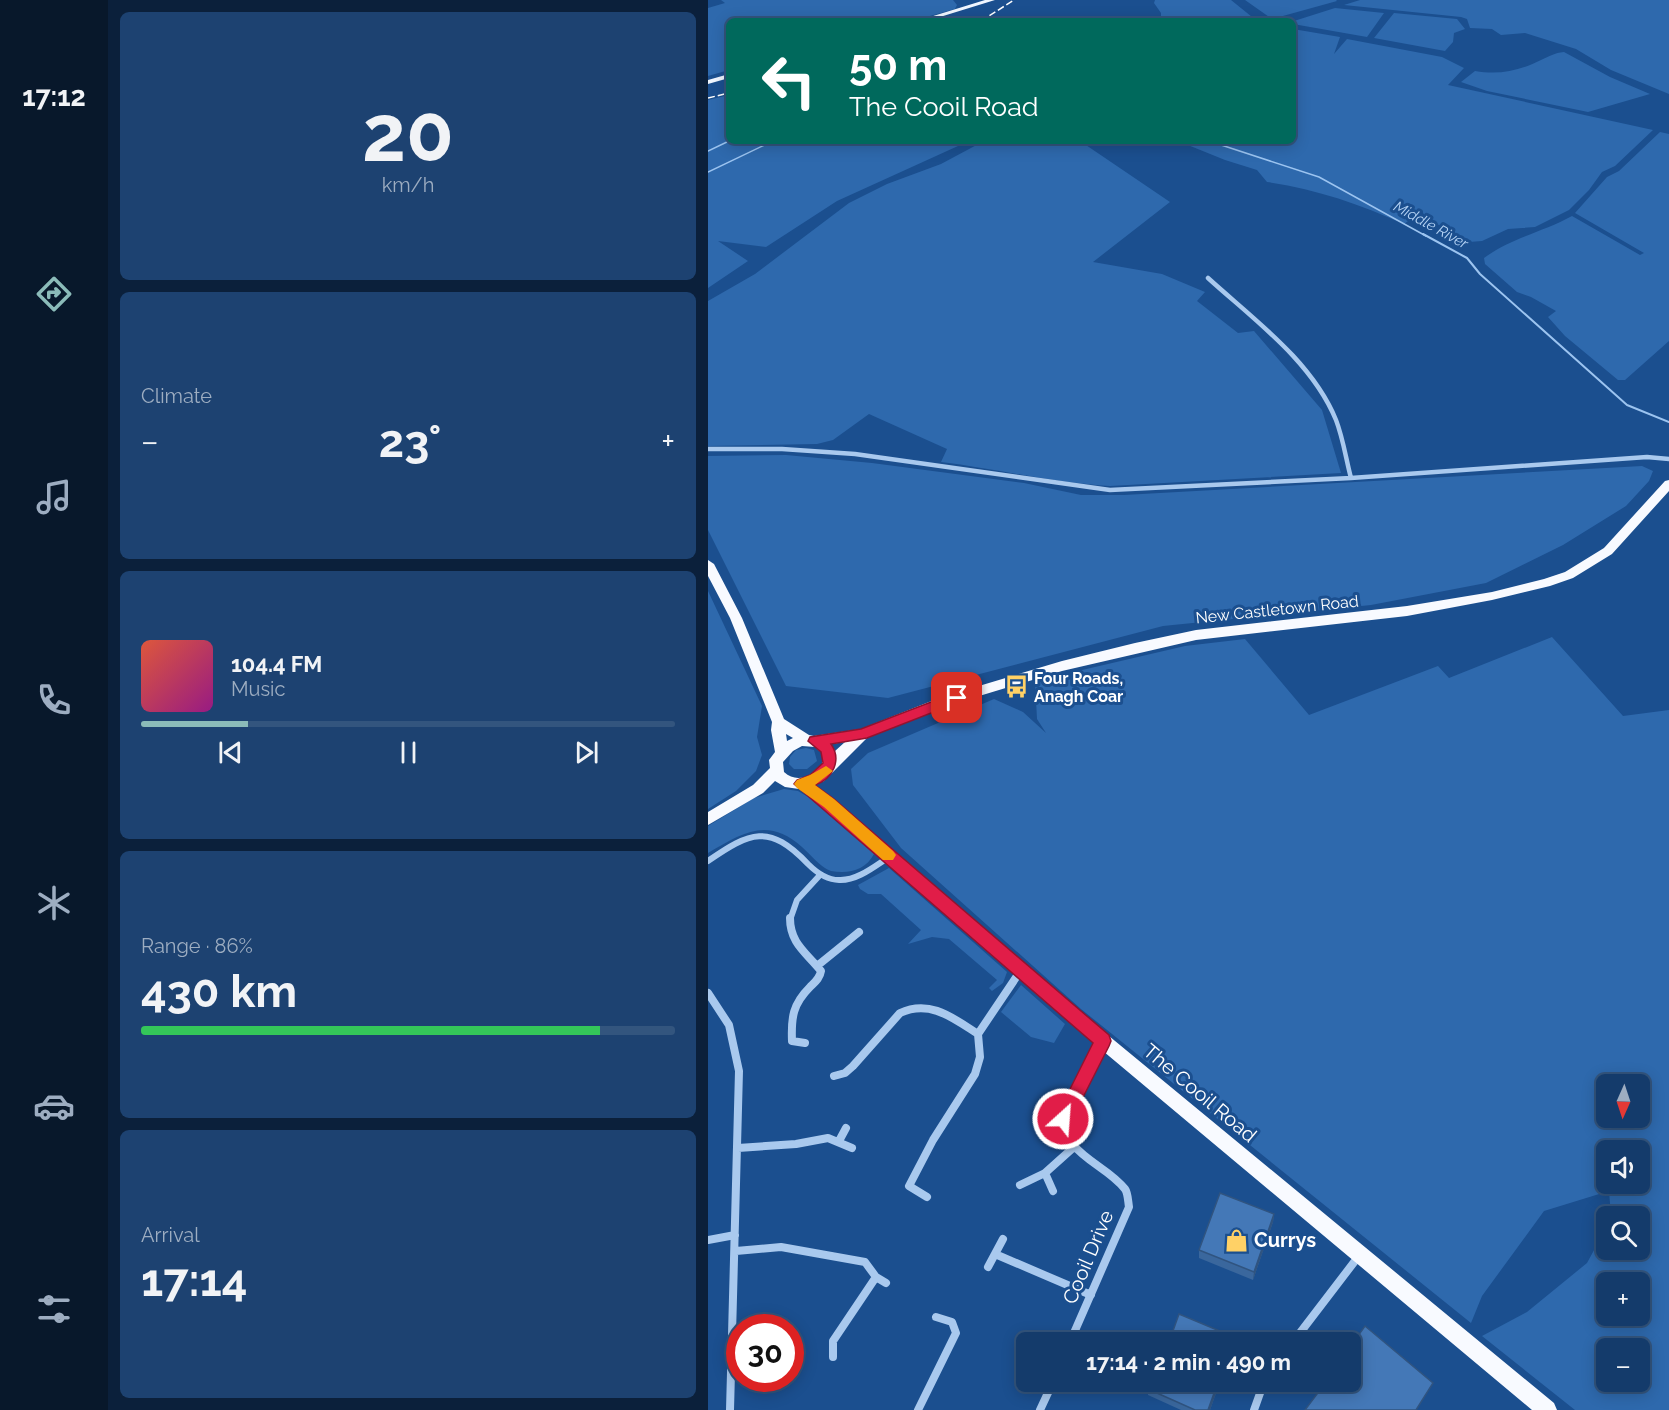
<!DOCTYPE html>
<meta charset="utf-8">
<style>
:root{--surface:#143b6b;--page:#1d4271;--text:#f1f3f6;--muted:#9dadc1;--line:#33557e;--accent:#8bbbb9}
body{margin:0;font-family:Raleway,sans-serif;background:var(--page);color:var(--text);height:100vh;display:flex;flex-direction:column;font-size:22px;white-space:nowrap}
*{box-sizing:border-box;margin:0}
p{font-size:20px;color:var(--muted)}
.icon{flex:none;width:33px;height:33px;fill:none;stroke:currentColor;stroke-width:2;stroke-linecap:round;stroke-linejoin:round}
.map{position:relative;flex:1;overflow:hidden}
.panel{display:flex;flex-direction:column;gap:12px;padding:12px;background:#0b203b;width:600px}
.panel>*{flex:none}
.guide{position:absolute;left:18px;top:18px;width:570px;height:126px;border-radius:9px;box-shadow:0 3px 15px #0003,0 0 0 2px var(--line);background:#00695c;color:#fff;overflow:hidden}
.needle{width:39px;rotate:183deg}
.buttons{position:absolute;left:888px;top:1074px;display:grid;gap:12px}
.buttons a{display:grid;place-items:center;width:54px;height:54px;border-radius:9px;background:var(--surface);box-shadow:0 3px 15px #0003,0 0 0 2px var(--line);font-size:30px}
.speed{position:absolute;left:18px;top:1314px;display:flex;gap:12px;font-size:30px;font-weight:700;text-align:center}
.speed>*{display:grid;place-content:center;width:78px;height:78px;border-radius:50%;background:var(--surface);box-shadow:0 3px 15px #0003,0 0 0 2px var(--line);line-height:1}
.speed .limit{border:9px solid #d22;background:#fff;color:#111}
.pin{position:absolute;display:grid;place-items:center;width:51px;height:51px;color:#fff;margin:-26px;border-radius:12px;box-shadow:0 3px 9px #0006}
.me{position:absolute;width:66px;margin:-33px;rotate:26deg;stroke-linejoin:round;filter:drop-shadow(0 0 4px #0008)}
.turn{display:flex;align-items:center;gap:21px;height:126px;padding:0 24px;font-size:27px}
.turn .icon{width:78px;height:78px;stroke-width:2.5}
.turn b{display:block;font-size:42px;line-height:51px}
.big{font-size:45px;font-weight:700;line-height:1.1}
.panel .tile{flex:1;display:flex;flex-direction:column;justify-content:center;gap:9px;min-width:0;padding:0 21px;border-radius:9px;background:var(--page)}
.panel .dial{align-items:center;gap:0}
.dial b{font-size:78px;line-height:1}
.song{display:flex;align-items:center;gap:18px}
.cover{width:72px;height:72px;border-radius:9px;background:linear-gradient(135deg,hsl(10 70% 55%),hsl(310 70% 35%))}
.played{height:6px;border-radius:3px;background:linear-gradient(90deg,var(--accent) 20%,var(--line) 20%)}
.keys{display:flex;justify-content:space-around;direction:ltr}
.heat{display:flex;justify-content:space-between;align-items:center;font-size:33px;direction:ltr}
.charge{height:9px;border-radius:4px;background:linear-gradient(90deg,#34c759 86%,var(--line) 0)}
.trip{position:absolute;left:308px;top:1332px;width:345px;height:60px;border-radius:9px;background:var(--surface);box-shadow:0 3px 15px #0003,0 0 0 2px var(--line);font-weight:700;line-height:60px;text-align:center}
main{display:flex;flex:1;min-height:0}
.tabs{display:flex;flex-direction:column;width:108px;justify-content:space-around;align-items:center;background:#08182b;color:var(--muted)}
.tabs .icon{width:42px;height:42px}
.tabs .current{color:var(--accent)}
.tabs b{font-size:27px;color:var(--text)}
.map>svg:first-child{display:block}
.green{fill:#2e69ad;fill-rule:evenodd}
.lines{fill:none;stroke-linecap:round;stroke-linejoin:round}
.stream-far1{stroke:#9cc4f0;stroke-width:1.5}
.stream{stroke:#9cc4f0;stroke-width:2}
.minor-far2{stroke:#a9c9ee;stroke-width:4.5}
.minor-far1{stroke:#a9c9ee;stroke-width:6}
.minor{stroke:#a9c9ee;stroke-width:8}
.primary{fill:#f0f6ff;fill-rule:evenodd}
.trunk{fill:#f8faff;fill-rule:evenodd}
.rail{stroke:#fff;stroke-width:1.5;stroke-dasharray:7 3;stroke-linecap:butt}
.wall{fill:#3a679d}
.shaded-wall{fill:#305480}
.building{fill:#4478b7;stroke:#305480;stroke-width:1.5}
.route{fill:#e11d48;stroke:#92132f;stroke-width:1.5}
.slow{fill:#f59e0b}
.labels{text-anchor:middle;stroke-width:6;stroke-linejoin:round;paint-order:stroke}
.far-water-label{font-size:15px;font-style:italic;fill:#b5d3f5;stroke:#1b4f8f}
.street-label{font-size:16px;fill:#fff;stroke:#1b4f8f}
.poi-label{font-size:16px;font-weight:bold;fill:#fff;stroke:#1b4f8f;text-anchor:start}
.near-street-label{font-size:20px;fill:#fff;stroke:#1b4f8f}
.near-poi-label{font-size:20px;font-weight:bold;fill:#fff;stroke:#1b4f8f;text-anchor:start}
</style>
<main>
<nav class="tabs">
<b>17:12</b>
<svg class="icon current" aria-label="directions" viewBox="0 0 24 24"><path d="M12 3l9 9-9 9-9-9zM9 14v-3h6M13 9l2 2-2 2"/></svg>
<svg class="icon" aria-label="music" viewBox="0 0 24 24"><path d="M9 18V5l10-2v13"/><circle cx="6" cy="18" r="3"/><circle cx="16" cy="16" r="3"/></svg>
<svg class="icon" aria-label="phone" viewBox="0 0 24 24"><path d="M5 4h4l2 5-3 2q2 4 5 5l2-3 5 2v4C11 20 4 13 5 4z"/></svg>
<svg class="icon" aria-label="climate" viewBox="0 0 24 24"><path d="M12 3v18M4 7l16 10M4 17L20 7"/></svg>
<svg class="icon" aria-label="car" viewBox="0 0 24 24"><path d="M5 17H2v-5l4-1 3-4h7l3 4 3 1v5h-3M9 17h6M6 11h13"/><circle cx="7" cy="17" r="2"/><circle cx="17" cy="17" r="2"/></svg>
<svg class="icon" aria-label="filters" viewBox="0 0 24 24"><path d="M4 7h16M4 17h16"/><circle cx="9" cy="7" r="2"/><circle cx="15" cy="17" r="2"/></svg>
</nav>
<section class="panel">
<div class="tile dial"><b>20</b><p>km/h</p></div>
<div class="tile"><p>Climate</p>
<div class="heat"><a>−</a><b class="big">23°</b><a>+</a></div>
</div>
<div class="tile">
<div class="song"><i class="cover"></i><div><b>104.4 FM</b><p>Music</p></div></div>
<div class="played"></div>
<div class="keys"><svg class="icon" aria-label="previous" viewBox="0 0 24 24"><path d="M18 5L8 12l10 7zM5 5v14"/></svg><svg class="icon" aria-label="pause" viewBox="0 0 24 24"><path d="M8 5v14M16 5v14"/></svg><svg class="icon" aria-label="next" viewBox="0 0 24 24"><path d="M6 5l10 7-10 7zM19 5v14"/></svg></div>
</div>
<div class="tile"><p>Range · 86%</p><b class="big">430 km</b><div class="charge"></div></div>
<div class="tile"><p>Arrival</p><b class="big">17:14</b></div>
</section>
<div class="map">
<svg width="961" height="1410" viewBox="0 0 961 1410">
<rect width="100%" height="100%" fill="#1b4f8f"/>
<path class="green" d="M13,0h232l4,5 -2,4 -43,12h-183v49l-21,6v-68l17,-5z
M447,0h76l26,21h-96v-8l-7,-10z
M537,0h91l1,1 -65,18z
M652,0h309v94l-58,-24 -35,-21 -51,-16 -24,2 -9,-6 -22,-1 -3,-9 -6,-2 -117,-12z
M627,8l49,5 -17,24 -74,-13 1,-3z
M686,13l63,6 8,10 -11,4 -1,9 -8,9 -71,-13z
M585,29l47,8 -6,17 13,-15 95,18 22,11 -16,17 205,45 -38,36 -13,6 -13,18 -20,20 -34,17 -27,2 -26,12 -13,1 -43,-24 -4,-7 -18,13c-45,-20 -88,-35 -137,-42l-10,-12 -32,-10 -47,-19h115z
M856,52l46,25 40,17 -62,18 -101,-21 -26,-9 14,-11c24,4 44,0 66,-11 9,-4 13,-7 23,-8z
M21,95v46h240l-132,60 -71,46 -48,-6 30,20 -40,27v-188z
M952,132l9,2v207l-44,39h-7l-53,-44 -17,-19 8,-6 -25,-14 -14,-5 -32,-28 -1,-6c27,-20 59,-26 88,-42l68,39 4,-2 -69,-40 32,-36 12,-6z
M276,141h96l90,61 -77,60 69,12 43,18 -8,9 41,32 16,-2 68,79 19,63 -231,13c-56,-3 -112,-17 -169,-24l6,-13 -78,-35 -36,26 -16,4 -109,2v-145l47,-27 94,-71 38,-19 54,-20z
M78,455l86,8 152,20 57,12h43l518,-29 11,5 -4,10 -23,25 -63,39 -77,38 -115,22 -208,21 -275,72 -102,-12 -78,-156v-74z
M0,591l54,115 -5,31 5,18 -6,16 -20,20 -28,18z
M844,637l71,79 46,-6v700h-94l-93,-74 45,-24 60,-49 19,-35v22h34v-34h-29l-2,-25 -65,20 -62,85 -11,27 -390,-314 -180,-161 -48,-63 -2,-16 17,-16 126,-54 29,13 23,21 -9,-14 -2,-38 150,-35 60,-7 64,76 129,-49 11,12zM898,1084h34v34h-34zM898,1150h34v34h-34zM898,1282h34v34h-34zM898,1348h34v34h-34z
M98,748l8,2 3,11 -10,8h-13l-5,-5 1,-7 6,-7z
M76,789l14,2 10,6 66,57c-9,17 -26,20 -43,17 -11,-4 -20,-16 -29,-24 -34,-31 -60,-14 -94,6v-27l46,-28z
M181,868l118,104 -4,11 -11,8 -3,-3 8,-8 -48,-41 -17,-2 -24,7 13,-14 -40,-36h-13l-8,-5 -2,-4z
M313,985l44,39 -11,19 -23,-6 -30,-25z"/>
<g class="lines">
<path class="stream-far1" d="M501,141l110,36 107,59
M0,151l21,-10
M0,172l65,-31"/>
<path class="stream" d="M715,234l44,24 13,16 147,131 42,17"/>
<path class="minor-far2" d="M500,278c45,41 104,83 128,142 7,18 10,39 15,58
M0,449h74l73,5 255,36 241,-12 296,-21 22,2"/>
<path class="minor-far1" d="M0,861c42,-29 61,-38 100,3 8,8 19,16 31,16 18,1 36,-14 50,-23
M82,920l7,-20 23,-25"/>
<path class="minor" d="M82,918c0,26 17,35 31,53 -1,7 -6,11 -11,16 -17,17 -19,30 -18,54l13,2
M109,966l42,-34
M0,993l21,32 10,46 -9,339
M126,1076l11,-3 8,-7 47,-53c30,-14 53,5 78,21
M131,1141l7,-13
M30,1148l58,-4 32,-6 24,10
M337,1173l8,18
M312,1185l25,-12 29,-26
M219,1197l-18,-11 24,-46 42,-66 5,-17 -2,-23 43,-64
M0,1240l27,-5
M28,1251l45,-4 84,15 11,15 -43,64v16
M287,1254l96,41
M280,1267l15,-28
M168,1277l10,6
M362,1342l59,-135c-1,-6 -1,-14 -4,-18 -21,-27 -64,-34 -60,-75l37,-72
M585,1342l65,-85
M210,1410l38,-77 -4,-11 -16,-5
M332,1410l13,-28
M546,1410l10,-28"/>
<path class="primary" d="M277,0h10l-68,21h-10z
M21,74v4l-21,6v-4z"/>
<path class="trunk" d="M961,480v11l-57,63 -39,24 -23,8 -58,14 -85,16 -211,24 -134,31 -119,36 -76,31 -43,43 -9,4 19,14 275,237 445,367 3,7h-25l-435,-364 -273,-239 -25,-18 -14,-2 -10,-6 -12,12 -55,32v-13l45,-27 17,-17 -1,-8 6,-8 -4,-22 1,-8 -42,-104 -22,-42v-16l6,4 28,54 42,101 25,16 5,1 47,-7 78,-31 123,-37 73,-18 61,-13 211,-24 85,-14 52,-13 21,-7 39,-24 61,-67zM78,734l7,4 -6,3zM137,742l-10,9 -4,-7zM94,746l13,1 7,6v11c-9,12 -25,20 -38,8l-1,-10 10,-11z"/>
<path class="rail" d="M273,21l33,-21
M0,98l21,-5"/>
</g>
<path class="wall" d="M566,1214l-1,8 -20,58 -54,-22v-8z
M512,1382l-10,28h-29l-33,-15v-6z
M517,1382h21l-3,8z"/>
<path class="shaded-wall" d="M566,1214l-1,8 -20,58 1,-8z
M510,1382h2l-10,28h-2z"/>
<path class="building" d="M512,1193l54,21 -20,58 -55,-22z
M471,1314l67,28h-77z
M657,1326l68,57 -17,27h-111l21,-28h24v-35z
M443,1382h67l-10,28h-13l-47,-21z"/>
<path class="route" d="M249,692l5,2v7l-95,37 -36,6c11,16 2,35 -16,41l19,14 275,236 2,6 -2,5 -40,79 -6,3 -6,-3 -2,-6 38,-76 -299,-259 3,-4 13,-5 13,-12 -2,-11 -13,-11 2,-4 51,-8z"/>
<path class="slow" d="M118,766l7,5 -18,14 19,14 59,52 3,4 -3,5h-10l-59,-53 -27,-19 -3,-4 3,-4 13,-5z"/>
<defs>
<symbol id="bus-bare" viewBox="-9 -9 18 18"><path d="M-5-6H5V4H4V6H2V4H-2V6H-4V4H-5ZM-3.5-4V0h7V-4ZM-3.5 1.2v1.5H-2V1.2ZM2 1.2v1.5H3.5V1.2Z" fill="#ffd166" stroke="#1b4f8f" stroke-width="2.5" paint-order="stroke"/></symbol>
<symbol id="shop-bare" viewBox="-9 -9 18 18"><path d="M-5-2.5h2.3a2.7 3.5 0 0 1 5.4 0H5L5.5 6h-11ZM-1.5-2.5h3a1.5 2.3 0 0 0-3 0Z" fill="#ffd166" stroke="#1b4f8f" stroke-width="2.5" paint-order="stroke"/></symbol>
</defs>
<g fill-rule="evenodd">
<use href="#bus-bare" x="292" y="670" width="33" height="33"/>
<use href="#shop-bare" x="512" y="1224" width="33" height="33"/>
</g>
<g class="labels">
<g class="far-water-label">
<text transform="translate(723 225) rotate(29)" y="5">Middle River</text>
</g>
<g class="street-label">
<text transform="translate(569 609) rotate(-6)" y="6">New Castletown Road</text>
</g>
<g class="poi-label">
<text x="326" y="684">Four Roads,<tspan x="326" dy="18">Anagh Coar</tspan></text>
</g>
<g class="near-street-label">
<text transform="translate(492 1093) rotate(40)" y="7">The Cooil Road</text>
<text transform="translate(380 1257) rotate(-67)" y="7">Cooil Drive</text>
</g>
<g class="near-poi-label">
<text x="546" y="1247">Currys</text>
</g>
</g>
</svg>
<div class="buttons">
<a><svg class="needle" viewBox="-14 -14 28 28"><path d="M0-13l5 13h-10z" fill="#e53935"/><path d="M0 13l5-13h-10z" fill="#9dadc1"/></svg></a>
<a><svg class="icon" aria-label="sound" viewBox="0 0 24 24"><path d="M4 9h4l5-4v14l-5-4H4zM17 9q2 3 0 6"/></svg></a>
<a><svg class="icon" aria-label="search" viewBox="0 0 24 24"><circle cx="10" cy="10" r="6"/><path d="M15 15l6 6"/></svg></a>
<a>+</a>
<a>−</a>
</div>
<div class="speed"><div class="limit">30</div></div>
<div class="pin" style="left:249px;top:698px;background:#d93025"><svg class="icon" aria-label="arrive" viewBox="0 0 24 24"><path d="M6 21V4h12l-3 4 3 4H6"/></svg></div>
<svg class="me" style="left:355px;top:1119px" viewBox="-20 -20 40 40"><circle r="17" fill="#e11d48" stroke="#fff" stroke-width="3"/><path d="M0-11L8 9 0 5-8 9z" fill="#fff"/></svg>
<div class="trip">17:14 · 2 min · 490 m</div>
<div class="guide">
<div class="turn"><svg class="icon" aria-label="left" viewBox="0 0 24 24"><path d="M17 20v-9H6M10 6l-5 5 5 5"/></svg><div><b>50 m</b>The Cooil Road</div></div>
</div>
</div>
</main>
